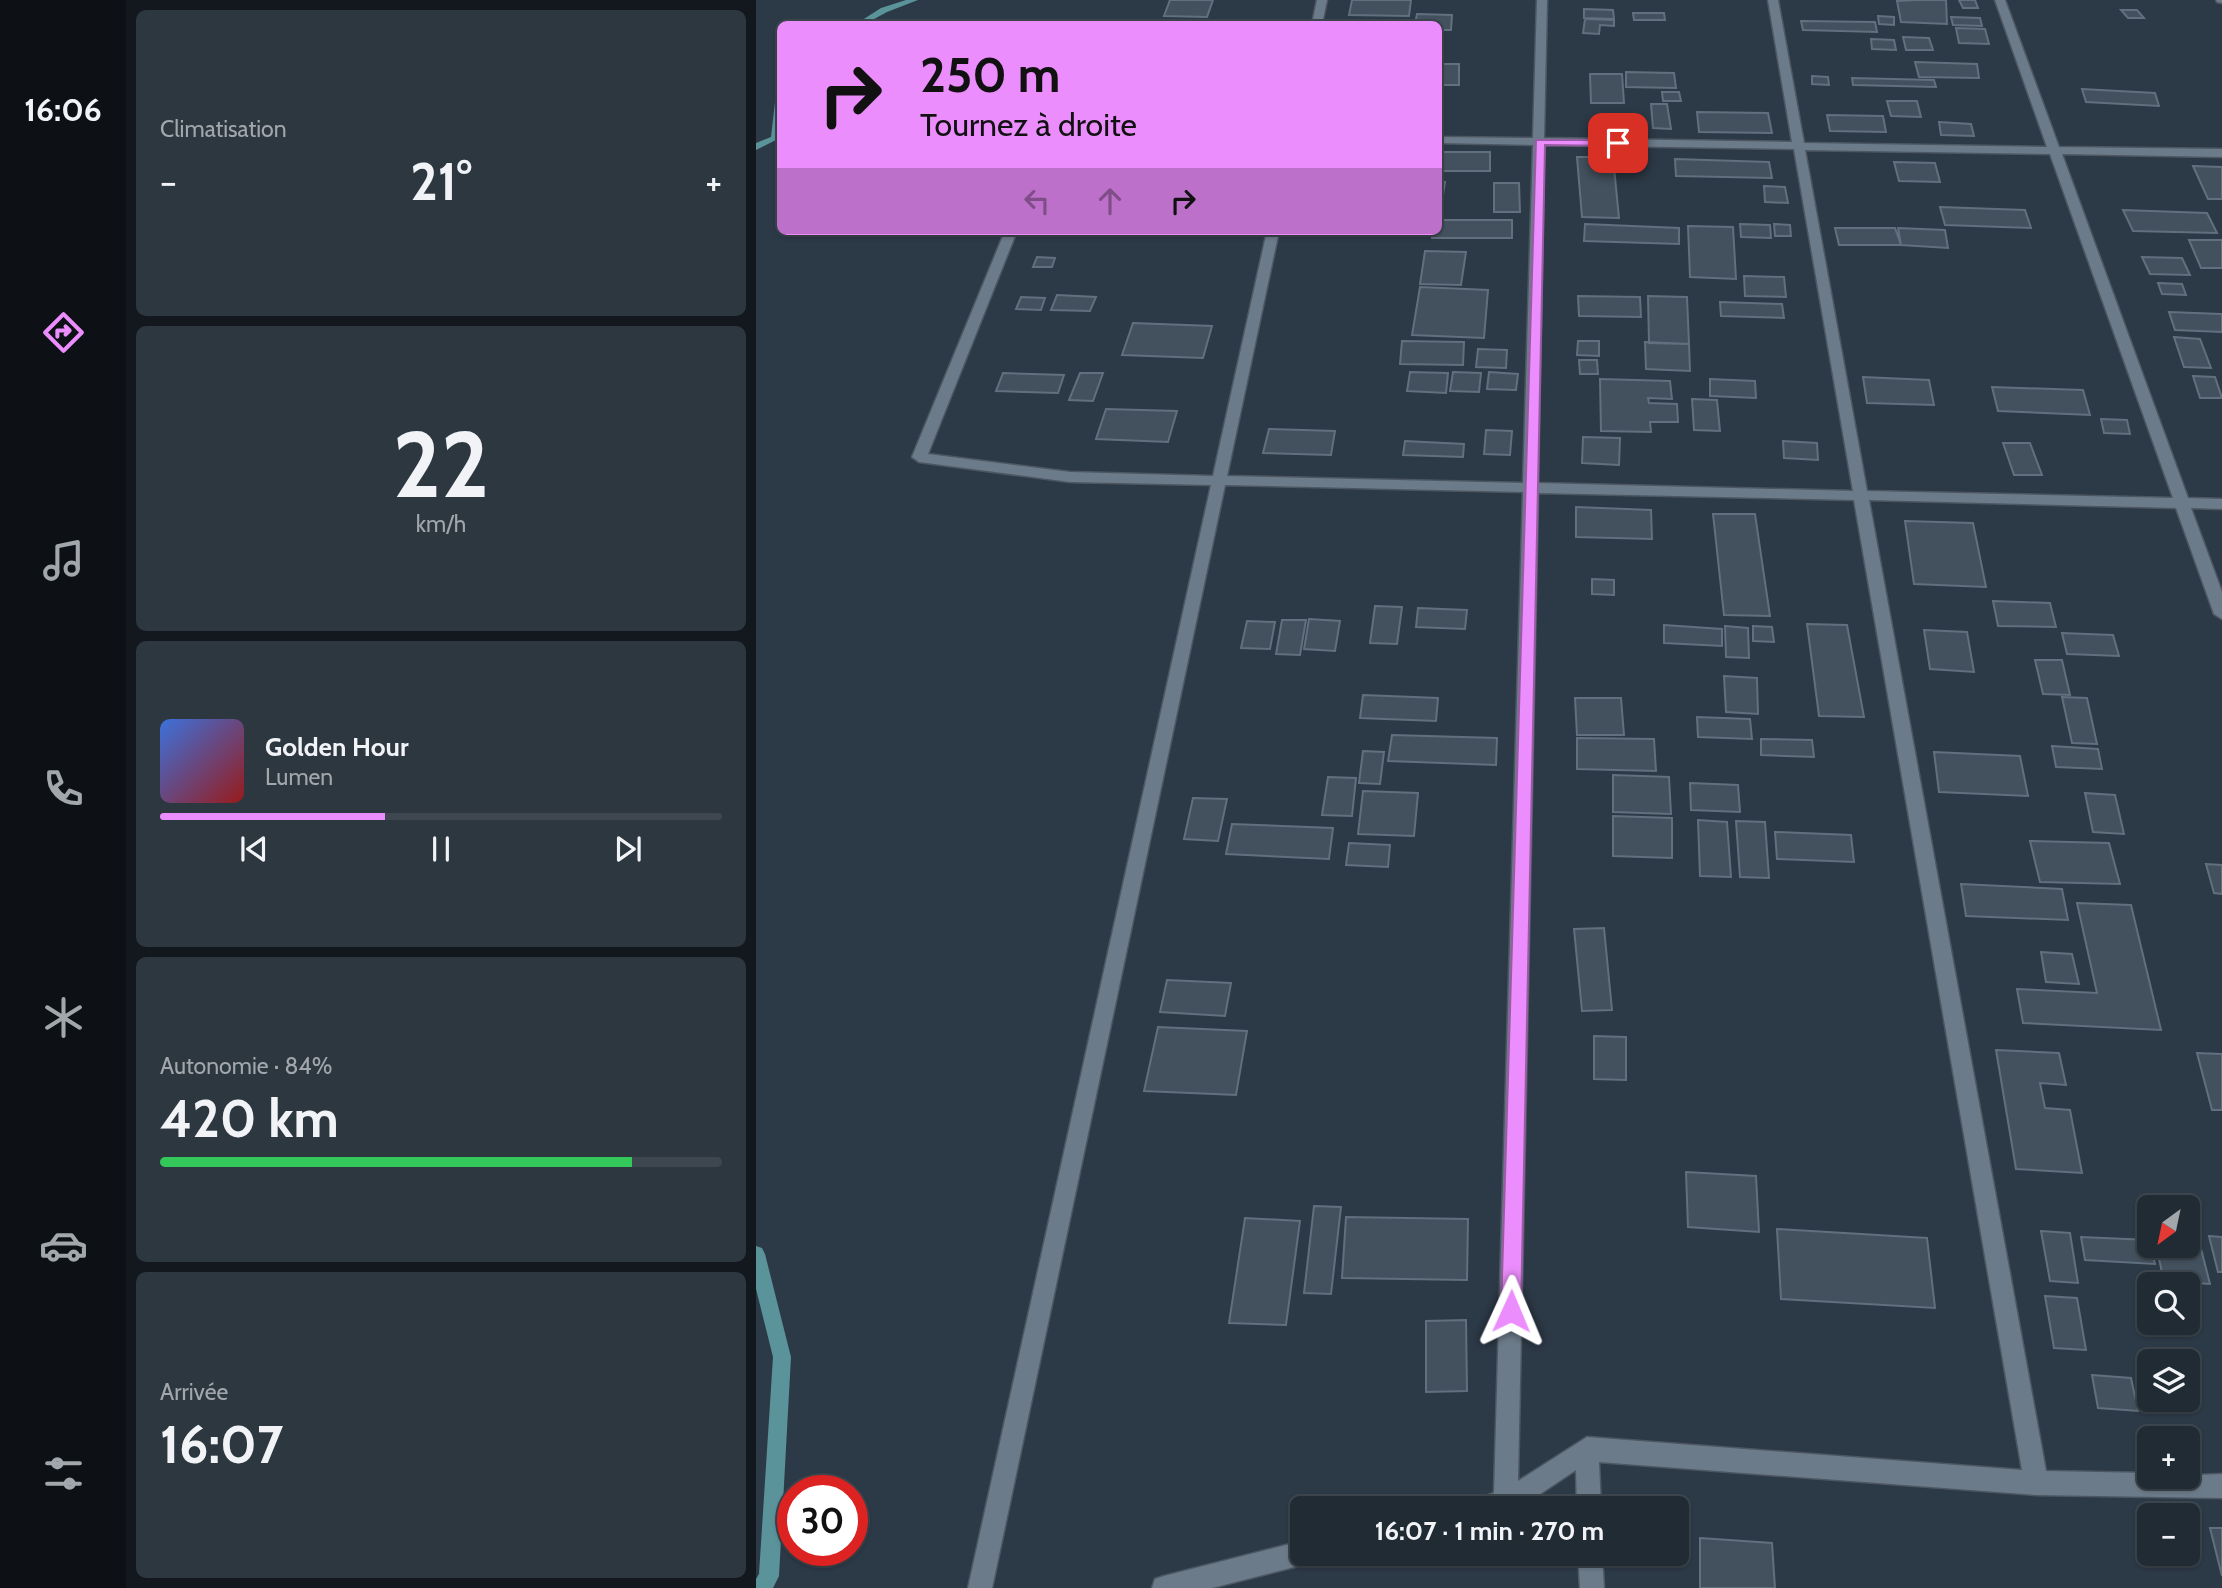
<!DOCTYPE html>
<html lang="fr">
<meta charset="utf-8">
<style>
:root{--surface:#212b34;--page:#2d3740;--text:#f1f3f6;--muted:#a2a7ac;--line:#3e474f;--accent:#eb8dfc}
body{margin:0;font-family:Cabin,sans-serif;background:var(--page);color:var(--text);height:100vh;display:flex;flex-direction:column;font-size:26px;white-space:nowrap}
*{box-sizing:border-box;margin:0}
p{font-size:23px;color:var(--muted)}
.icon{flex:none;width:38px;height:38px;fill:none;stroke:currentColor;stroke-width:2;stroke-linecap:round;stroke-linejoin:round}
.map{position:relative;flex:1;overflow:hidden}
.details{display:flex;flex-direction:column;gap:10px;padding:10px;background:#12181d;width:630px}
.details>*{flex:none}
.banner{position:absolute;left:21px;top:21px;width:665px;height:214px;border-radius:10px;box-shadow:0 2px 5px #0004,0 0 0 2px var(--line);background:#eb8dfc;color:#111;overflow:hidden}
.needle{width:46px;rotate:213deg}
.fabs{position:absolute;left:1381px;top:1195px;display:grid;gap:14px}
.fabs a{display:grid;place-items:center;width:63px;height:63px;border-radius:10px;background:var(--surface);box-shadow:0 2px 5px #0004,0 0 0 2px var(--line);font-size:35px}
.speed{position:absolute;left:21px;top:1475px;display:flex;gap:14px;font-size:35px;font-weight:700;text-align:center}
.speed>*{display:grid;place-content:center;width:91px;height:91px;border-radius:50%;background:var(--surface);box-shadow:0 2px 5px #0004,0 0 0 2px var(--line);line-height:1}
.speed .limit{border:10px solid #d22;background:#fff;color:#111}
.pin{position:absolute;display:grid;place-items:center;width:60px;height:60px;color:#fff;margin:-30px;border-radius:14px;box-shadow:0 4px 10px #0006}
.me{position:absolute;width:77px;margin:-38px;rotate:1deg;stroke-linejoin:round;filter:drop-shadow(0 0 5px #0008)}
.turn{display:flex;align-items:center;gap:24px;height:147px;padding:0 28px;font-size:32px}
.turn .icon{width:91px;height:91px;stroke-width:2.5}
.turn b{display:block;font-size:49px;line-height:60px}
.lanes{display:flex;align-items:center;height:66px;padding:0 28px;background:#0003;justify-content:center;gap:35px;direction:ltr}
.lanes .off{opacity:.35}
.big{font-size:52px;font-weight:700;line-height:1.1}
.details .widget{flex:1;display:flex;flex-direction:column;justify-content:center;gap:10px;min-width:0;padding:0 24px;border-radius:10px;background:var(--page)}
.details .dial{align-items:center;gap:0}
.dial b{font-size:91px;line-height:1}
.song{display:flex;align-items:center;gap:21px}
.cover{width:84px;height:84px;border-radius:10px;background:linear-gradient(135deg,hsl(220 70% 55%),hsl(0 70% 35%))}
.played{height:7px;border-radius:4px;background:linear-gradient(90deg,var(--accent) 40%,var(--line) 40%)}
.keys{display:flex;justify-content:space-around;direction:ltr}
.heat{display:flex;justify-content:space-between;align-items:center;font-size:38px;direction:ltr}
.charge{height:10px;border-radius:5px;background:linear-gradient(90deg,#34c759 84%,var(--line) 0)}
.trip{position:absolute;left:534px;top:1496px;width:399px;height:70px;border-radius:10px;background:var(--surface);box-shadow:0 2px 5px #0004,0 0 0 2px var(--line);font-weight:700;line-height:70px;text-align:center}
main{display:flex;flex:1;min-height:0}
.tabs{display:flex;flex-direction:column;width:126px;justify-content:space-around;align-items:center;background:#0d1115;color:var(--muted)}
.tabs .icon{width:49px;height:49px}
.tabs .active{color:var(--accent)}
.tabs b{font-size:32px;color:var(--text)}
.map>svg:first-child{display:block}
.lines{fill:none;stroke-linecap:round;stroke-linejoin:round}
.stream{fill:#5b939a;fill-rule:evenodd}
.building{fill:#43515e;stroke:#616f7e;stroke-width:2}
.street-casing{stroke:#4c5762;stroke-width:3}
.street{fill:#6c7b89;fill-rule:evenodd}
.route{fill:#eb8dfc;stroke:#995ca4;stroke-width:2}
</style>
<main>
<nav class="tabs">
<b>16:06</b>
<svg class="icon active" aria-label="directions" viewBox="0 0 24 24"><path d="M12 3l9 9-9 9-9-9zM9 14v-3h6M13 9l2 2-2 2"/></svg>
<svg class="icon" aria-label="music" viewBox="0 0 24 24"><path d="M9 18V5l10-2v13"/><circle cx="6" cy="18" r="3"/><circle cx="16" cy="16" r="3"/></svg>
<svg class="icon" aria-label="phone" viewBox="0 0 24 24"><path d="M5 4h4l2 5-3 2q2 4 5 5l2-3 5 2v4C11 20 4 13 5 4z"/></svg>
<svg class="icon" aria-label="climate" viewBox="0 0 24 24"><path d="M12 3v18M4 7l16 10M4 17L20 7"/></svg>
<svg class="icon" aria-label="car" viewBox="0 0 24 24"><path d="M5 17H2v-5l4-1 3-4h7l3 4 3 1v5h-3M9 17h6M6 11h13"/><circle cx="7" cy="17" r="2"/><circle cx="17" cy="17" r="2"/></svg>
<svg class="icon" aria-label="filters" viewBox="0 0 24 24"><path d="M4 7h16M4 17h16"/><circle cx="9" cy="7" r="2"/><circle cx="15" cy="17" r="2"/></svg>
</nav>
<section class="details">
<div class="widget"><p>Climatisation</p>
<div class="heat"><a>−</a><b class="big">21°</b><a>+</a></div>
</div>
<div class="widget dial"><b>22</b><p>km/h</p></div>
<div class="widget">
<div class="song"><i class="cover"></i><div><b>Golden Hour</b><p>Lumen</p></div></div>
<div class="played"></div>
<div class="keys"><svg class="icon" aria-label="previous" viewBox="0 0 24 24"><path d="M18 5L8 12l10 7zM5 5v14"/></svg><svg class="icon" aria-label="pause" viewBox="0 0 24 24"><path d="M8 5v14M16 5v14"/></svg><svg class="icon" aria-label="next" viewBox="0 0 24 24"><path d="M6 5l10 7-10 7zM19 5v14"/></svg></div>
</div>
<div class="widget"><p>Autonomie · 84%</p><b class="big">420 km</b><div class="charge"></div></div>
<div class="widget"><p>Arrivée</p><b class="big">16:07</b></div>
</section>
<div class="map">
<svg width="1466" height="1588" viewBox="0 0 1466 1588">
<rect width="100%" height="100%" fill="#2c3946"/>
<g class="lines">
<path class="stream" d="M150,0h12l-31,12 -22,12h-9l25,-16z
M24,99v39l-24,12v-7l15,-6 4,-35z
M0,1246l6,2 3,6 26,103 -12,219 -6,12h-17v-9l3,-5 14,-217 -17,-68z"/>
</g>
<path class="building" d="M414,0h43l-6,17 -43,-1z
M596,0h59l-2,16 -60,-1z
M1160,0h30l1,24 -46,-2 -4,-21z
M1203,0h16l3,8h-15z
M828,9l29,1 1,9 -30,-1z
M1365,10h16l7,8h-16z
M877,13h31l1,7h-31z
M661,14l35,1 -1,15h-13v-6h-23z
M1122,16l16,1v8l-15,-1z
M1195,17l29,1 2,8 -29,-1z
M829,19l29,1v6l-14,-1 -1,9 -16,-1z
M1045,21l74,1 2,10 -74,-2z
M1200,28l29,1 4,15 -30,-1z
M1147,37l26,1 4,12h-27z
M1115,39l23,1 2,10 -24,-1z
M1159,62l62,2 2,14 -60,-1z
M682,64h21v21h-21z
M870,72l48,1 2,15 -50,-1z
M834,74h32l2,29h-33z
M1056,76l16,1 1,8 -17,-1z
M1096,78l82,2 2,7 -83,-2z
M1326,89l73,4 4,13 -73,-4z
M906,92h17l2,9h-18z
M1131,101h30l4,16 -30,-1z
M895,104h16l4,25 -18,-1z
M941,112l71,1 4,20 -73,-1z
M1071,115l56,1 3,16 -56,-1z
M1183,122l32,2 3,12 -33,-1z
M682,152h52v19h-52z
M821,157h36l6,61 -37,-1z
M919,159l94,3 3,16 -96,-2z
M1138,162l41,1 5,19 -41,-1z
M1437,166l29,1v32h-14z
M682,182h7l-5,33h-2z
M738,183h25l1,29h-26z
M1008,186l21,1 3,16 -23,-1z
M1184,207l85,3 6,18 -86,-3z
M1367,210l84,3 10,20 -84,-2z
M682,220h74v18h-80v-7h6z
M829,224l94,4v16l-95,-3z
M984,224l30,1 1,13 -30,-1z
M1018,224l16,1 1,11h-16z
M932,226l45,1 3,52 -46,-2z
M1079,228h60l6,17h-62z
M1142,228l47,2 3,18 -47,-3z
M291,231h74l-2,4z
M1433,240h33v28h-21z
M669,251l41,1 -5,33 -41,-1z
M281,257l18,1 -3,9h-19z
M1386,257l40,1 8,17 -40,-1z
M988,276l40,1 2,20 -41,-1z
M1402,283l24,1 4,11 -24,-1z
M664,287l68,3 -4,48 -72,-3z
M301,295l39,2 -6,14 -39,-1z
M822,296l62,1 1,20 -62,-1z
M892,296l39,1 2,47 -40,-1z
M265,297l24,1 -4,12 -25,-1z
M964,302l62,2 2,14 -63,-2z
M1413,312l53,2v18l-47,-2z
M377,323l79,3 -9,32 -81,-3z
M1418,337l26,2 11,29 -27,-1z
M646,341l62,1 -1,23 -63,-1z
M822,341h21v15l-22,-1z
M889,342l44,2 1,27 -44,-2z
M722,349l29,1 -1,18 -30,-1z
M823,360h18l1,14h-18z
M654,372l38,1 -2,20 -39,-2z
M697,372l28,1 -2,19 -29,-1z
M733,372l29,2 -2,16 -29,-1z
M247,373l61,2 -6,18 -62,-2z
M324,373h23l-10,28 -24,-1z
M1437,376l22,1 7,21h-22z
M1107,377l66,3 5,25 -67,-2z
M844,379l70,2 2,18 -24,-1 1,5 28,1 1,18h-28l1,10 -50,-1z
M954,379l45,2 1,17 -46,-2z
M1236,387l91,3 7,25 -92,-4z
M936,399l25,1 3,31 -26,-1z
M350,409l71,2 -9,31 -72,-3z
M1345,419l26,1 3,14 -26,-1z
M513,429l66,2 -4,24 -68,-2z
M730,430l26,1 -2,24 -26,-1z
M827,437l37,1 -1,27 -37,-2z
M649,441l59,3 -1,13 -60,-2z
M1027,441l34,2 1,17 -34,-2z
M1247,443h27l12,32h-28z
M820,507l75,3 1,29 -76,-2z
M957,514h42l15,102 -46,-1z
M1149,521l68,2 13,64 -72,-3z
M836,579l22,1v15l-22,-1z
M1237,601l57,2 6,24 -58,-1z
M619,606l27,1 -5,37 -27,-1z
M662,608l49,2 -2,19 -49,-2z
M553,619l31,2 -5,30 -31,-2z
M526,620h24l-6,35 -24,-1z
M491,621l28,1 -5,27 -29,-1z
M1051,624l40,1 17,92 -45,-1z
M908,625l58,4v17l-58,-3z
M969,626l23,2 1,30 -23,-1z
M997,626l19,1 2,15 -21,-1z
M1168,630l43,2 7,40 -44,-3z
M1306,633l51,2 6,21 -52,-2z
M1279,660h27l8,35 -27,-1z
M968,676l33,2 1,36 -32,-2z
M607,695l75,3 -2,23 -76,-3z
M1306,697l25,1 10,46 -25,-1z
M819,698h46l3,37h-47z
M941,717l53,2 2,20 -54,-2z
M636,735l105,3 -1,27 -108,-4z
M821,738l77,1 2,32 -79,-2z
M1005,739l51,1 2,17 -53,-2z
M1296,746l46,3 4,20 -46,-2z
M607,751l21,1 -4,32 -21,-1z
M1178,752l86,4 8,40 -89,-4z
M857,775l56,2 2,37 -58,-2z
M572,777l28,1 -4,38 -30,-1z
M934,783l48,2 2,27 -49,-2z
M607,791l55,2 -4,43 -56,-2z
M1329,793l30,2 9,39 -31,-2z
M437,798l34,1 -9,42 -34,-2z
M857,816l59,2v40l-59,-2z
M942,820l29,2 4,55 -31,-1z
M980,821l29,1 4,56 -29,-1z
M476,824l101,4 -4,31 -103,-5z
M1019,832l76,3 3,27 -77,-3z
M1274,841l79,2 11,41 -80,-2z
M593,843l41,2 -2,22 -42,-2z
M1450,864l16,1v29l-8,-1z
M1205,884l101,5 6,31 -102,-4z
M1321,903l54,2 30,125 -138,-7 -6,-34 80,4z
M848,928l8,82 -30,1 -8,-82z
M1285,952l31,2 7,30 -33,-2z
M411,980l64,3 -6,33 -65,-4z
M402,1027l89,4 -11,64 -92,-4z
M838,1036l32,1v43l-32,-1z
M1240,1050l63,3 7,32 -26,-2 5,25 25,2 12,63 -66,-4z
M1441,1053l25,1v56h-10z
M930,1172l70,4 3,56 -71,-5z
M558,1206l27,1 -10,87 -27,-1z
M590,1217l122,2 -1,61 -125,-2z
M489,1218l55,3 -14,104 -57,-2z
M1021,1229l150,9 8,70 -154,-9z
M1285,1231l29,2 8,50 -28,-2z
M1432,1236l10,1 12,47 -46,-3 -8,-35h32z
M1453,1236l13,1v35h-4z
M1325,1237l68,3 6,24 -70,-4z
M1289,1296l32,2 9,52 -32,-2z
M710,1320l1,71 -41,1v-71z
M1336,1375l39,3 7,33 -40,-3z
M1454,1528h12v48z
M944,1538l72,5 3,45h-75z"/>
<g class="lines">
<defs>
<path id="street" d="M561,0h10l-5,24h-10z
M781,0h10l-3,138 248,4 -24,-142h10l26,143 243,4 -52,-147h10l54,147 163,2v8l-160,-3 126,344 34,1v10l-31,-1 31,84v27l-8,-5 -38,-106 -307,-8 177,971 103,2v4l73,-3v24l-186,-3 -437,-33 2,46h-24l-1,-38 -57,38h-49l4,-8 20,-7 29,-1001 -298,-7 -233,1103h-24l243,-1103 -141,-3 -151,-20 -7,-5 93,-226h12l-89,223 142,18 143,4 54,-245h12l-52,245 296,7 10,-338 -95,-2v-6l95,1zM788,145l250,4 59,342 -315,-8zM1049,150l245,4 123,344 -306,-7zM782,493l316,7 168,970 -435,-33 -69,44z
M1460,0h6v3l-5,-1z
M546,1541v13h12l-3,8 -9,3 -90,23h-60l3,-9 9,-3z
M822,1554h24l2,34h-24z"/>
</defs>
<use href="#street" class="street-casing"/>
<use href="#street" class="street"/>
</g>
<path class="route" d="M780,140h82l5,3 -5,3 -73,-1 -24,1166 -3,6 -7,3 -8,-3 -2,-6z"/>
</svg>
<div class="fabs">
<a><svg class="needle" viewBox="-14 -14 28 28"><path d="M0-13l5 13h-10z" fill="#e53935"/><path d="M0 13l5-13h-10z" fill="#a2a7ac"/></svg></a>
<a><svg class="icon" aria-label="search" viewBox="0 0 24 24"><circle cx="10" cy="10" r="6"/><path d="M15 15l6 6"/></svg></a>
<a><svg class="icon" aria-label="layers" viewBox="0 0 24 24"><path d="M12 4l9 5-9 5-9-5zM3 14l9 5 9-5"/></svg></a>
<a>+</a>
<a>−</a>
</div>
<div class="speed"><div class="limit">30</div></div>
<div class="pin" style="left:862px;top:143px;background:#d93025"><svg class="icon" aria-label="arrive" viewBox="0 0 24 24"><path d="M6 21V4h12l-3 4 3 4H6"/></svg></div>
<svg class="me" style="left:755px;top:1311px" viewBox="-20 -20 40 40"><path d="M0-17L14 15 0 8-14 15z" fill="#eb8dfc" stroke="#fff" stroke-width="4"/></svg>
<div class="trip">16:07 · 1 min · 270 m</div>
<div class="banner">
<div class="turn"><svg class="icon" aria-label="right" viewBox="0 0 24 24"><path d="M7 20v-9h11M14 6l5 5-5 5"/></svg><div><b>250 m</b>Tournez à droite</div></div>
<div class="lanes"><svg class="icon off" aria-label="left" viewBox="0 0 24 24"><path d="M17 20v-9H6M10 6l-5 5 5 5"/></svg><svg class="icon off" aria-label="ahead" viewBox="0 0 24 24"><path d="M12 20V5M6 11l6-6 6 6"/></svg><svg class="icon" aria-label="right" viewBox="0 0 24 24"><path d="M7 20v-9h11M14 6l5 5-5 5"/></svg></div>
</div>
</div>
</main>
